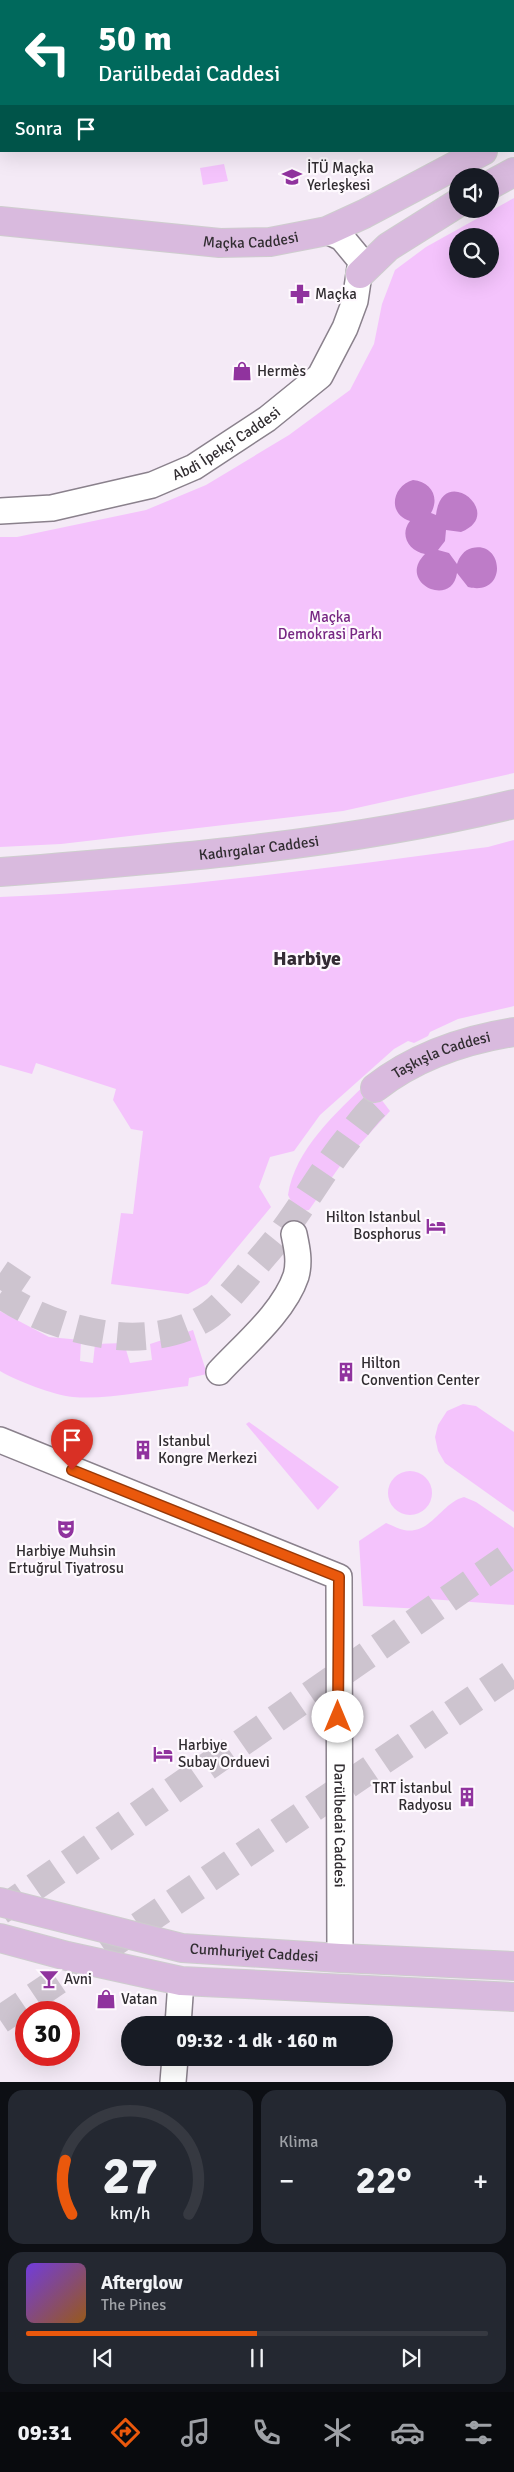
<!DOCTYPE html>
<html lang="tr">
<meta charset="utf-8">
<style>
:root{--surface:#171b24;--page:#242831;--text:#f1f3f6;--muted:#9ea1a6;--line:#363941;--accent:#ea580c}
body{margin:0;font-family:Signika,sans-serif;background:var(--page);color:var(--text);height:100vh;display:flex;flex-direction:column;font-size:19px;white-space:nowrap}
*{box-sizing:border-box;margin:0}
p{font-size:16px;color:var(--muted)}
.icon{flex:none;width:28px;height:28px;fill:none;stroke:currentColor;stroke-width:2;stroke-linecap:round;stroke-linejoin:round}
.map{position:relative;height:2082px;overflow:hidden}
.details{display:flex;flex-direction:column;gap:8px;padding:8px;background:#0d0f14;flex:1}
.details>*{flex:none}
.banner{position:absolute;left:0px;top:0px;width:515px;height:152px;box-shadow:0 5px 20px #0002;background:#00695c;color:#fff;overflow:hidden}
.controls{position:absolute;left:449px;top:168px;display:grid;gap:10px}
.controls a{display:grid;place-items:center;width:50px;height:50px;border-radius:50%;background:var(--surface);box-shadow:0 5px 20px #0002;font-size:25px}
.speed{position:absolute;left:15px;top:2001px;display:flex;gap:10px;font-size:25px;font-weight:700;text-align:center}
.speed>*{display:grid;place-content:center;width:65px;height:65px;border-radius:50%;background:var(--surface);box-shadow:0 5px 20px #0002;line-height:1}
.speed .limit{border:8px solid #d22;background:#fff;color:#111}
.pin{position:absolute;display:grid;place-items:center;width:42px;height:42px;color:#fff;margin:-51px -21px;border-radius:50% 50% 50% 0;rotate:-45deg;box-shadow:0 0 5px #0007}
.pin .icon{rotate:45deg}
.me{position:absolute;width:55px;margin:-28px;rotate:0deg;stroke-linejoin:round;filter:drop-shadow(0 0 4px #0008)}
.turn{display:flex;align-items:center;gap:18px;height:105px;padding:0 15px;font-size:22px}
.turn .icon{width:65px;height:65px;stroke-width:2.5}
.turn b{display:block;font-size:35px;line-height:42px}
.then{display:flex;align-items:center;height:48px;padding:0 15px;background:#0003;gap:10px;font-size:19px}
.big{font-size:38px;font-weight:700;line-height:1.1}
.details .tile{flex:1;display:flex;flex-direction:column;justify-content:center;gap:8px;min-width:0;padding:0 18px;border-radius:15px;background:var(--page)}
.details .dial{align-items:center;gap:0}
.dial svg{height:130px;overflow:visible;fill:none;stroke:var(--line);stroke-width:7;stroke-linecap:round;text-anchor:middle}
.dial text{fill:var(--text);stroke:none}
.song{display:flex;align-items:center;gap:15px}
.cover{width:60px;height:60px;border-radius:8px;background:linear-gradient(135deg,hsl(260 70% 55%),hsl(30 70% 35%))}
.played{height:5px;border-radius:2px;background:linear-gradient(90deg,var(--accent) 50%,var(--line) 50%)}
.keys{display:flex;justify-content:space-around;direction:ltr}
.heat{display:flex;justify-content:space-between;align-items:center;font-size:28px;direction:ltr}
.details .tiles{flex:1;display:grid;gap:8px;grid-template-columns:1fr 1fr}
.tile:last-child{grid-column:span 2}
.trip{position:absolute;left:121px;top:2016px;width:272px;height:50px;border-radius:25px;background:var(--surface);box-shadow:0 5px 20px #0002;font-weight:700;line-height:50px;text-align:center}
.tabs{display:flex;height:80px;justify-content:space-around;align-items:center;background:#090b0e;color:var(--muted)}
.tabs .icon{width:35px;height:35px}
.tabs .active{color:var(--accent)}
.tabs b{font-size:22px;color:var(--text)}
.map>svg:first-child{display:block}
.green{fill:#f4c3fc;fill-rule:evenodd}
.water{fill:#be7cc8}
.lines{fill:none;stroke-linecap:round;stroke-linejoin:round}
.major-tunnel{stroke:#cdc4cf;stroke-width:28;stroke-dasharray:28 14;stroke-linecap:butt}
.minor-casing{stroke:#8a818c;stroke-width:28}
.major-casing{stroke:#cecdce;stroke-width:30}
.minor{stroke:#fff;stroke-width:25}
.major{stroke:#d9bade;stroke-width:28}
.route-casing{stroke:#983908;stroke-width:12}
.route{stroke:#ea580c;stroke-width:9}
.labels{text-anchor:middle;stroke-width:4.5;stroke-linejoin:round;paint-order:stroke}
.poi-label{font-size:15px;fill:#312d31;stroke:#fef9fe;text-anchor:start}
.street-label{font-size:15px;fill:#312d31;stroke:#fef9fe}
.park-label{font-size:15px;fill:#772783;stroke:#fef9fe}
.district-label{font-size:20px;font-weight:bold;fill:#342c35;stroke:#fef9fe}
</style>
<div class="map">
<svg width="514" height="2082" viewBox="0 0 514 2082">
<rect width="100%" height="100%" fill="#f4eaf6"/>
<path class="green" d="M224,164l4,17 -25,4 -3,-17z
M514,198v575l-171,38 -282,33 -61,3v-310h17l129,-27 60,-25 83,-50 61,-45 24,-46 8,-40 13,-34 31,-23zM458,236h32v33h-32z
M514,840v166l-56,13 -28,13 -2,4 -14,7 -6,-2 -14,8 -74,66 -26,36 -24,6 -11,30 12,20 -64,77 -19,10 -77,-10 10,-71 12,1 10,-83 -12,-2 -18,-29 3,-11 -80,-26 -4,11 -32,-9v-168c163,-6 326,-29 488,-50z
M368,1082l22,29 -50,55 -31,44 -9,1 -6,-4 -6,-12c7,-46 48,-82 80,-113z
M0,1311l49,26 32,3 -1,21 13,2 2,-19 29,-1 6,20 22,-3 -2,-16 43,-14 14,44 -18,4 -1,8c-35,4 -81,14 -115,11 -20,-2 -56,-16 -73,-26z
M463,1404l13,2 38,26v80l-69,-49 -7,-12 -3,-14 3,-12 9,-14z
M249,1422l90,65 -21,23 -72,-86z
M388 1493a22 22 0 1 1 44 0a22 22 0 1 1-44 0Z
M464,1497l12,5 38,26v77l-85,-6 -5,10 -61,-3 -4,-65 27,-18c6,2 12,6 18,7 27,5 37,-27 60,-33z"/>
<path class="water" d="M413,480c18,2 27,17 18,33l5,2c6,-54 71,-1 25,17l-15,-2 -1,11 -7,9 11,3 8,11c2,-7 7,-14 15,-16 32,-8 36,49 -4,39l-11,-14c-5,36 -61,10 -32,-19 -16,-3 -26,-19 -15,-33 -23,-7 -18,-35 3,-41z"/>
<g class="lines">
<path class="major-tunnel" d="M0,1273l34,23
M0,1294c34,23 69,35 109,41 28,4 63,1 89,-13 20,-10 34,-29 49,-46 12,-16 27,-31 38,-47 22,-30 40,-62 63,-90 10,-14 21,-29 35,-40
M0,1911l514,-358
M0,2020l514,-348"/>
<defs>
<g id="minor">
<path id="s1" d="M0,511l52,-3 100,-23 42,-18 73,-48 53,-43 25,-48 10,-27 6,-40 -19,-23 -15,-7"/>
<path d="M219,1372c25,-27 65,-60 77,-96 4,-14 1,-28 -2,-42"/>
<path id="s2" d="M0,1440l339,137 1,381"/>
<path d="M178,2025l3,-44"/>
<path d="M173,2082l2,-24"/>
</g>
<g id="major">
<path d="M490,185l24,-13"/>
<path id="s3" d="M0,221l220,22 50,-1 57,-11 37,-17 119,-63"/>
<path d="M360,274l28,-27 70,-44"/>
<path id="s4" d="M0,872c172,-13 346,-27 514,-68"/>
<path id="s5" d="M375,1088c41,-32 88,-48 139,-56"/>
<path id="s6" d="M0,1902l182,46 158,10 174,8"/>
<path d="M0,1938l67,18 114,25 333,16"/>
</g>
</defs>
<use href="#minor" class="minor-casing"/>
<use href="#major" class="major-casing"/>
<use href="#minor" class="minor"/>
<use href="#major" class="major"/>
</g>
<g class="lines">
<defs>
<path id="route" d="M72,1470l267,107 -1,140"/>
</defs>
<use href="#route" class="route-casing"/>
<use href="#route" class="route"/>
</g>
<defs>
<symbol id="university-bare" viewBox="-9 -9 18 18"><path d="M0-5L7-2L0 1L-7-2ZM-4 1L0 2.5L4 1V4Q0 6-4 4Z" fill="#90339e" stroke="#fef9fe" stroke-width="2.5" paint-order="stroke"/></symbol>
<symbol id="pharmacy-bare" viewBox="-9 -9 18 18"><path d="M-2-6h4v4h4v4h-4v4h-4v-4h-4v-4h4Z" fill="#90339e" stroke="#fef9fe" stroke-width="2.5" paint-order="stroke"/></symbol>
<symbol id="shop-bare" viewBox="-9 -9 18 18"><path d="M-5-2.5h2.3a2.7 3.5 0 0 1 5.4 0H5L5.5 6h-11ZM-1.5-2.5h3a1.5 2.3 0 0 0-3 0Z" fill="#90339e" stroke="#fef9fe" stroke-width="2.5" paint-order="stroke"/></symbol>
<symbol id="hotel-bare" viewBox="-9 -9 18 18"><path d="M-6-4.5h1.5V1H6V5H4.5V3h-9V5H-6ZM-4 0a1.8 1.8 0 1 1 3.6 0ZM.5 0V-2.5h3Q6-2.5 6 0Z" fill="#90339e" stroke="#fef9fe" stroke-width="2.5" paint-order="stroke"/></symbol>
<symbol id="building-bare" viewBox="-9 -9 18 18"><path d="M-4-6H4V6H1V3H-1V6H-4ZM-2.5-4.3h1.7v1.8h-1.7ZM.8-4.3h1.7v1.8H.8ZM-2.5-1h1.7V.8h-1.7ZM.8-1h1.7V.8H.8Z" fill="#90339e" stroke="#fef9fe" stroke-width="2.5" paint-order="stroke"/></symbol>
<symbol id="theatre-bare" viewBox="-9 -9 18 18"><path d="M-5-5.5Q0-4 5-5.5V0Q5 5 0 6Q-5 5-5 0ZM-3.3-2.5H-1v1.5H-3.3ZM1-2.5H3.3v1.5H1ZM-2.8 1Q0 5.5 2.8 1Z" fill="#90339e" stroke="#fef9fe" stroke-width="2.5" paint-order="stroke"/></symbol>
<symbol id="bar-bare" viewBox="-9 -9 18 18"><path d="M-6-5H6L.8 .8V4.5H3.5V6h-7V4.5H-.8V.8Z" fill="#90339e" stroke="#fef9fe" stroke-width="2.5" paint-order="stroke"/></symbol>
</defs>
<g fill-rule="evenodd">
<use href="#university-bare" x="278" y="163" width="28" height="28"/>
<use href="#pharmacy-bare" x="286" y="280" width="28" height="28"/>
<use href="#shop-bare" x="228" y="357" width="28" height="28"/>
<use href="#hotel-bare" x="422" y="1212" width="28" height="28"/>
<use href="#building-bare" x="332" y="1358" width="28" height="28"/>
<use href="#building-bare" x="129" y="1436" width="28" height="28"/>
<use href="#theatre-bare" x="52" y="1515" width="28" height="28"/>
<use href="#hotel-bare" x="149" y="1740" width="28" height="28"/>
<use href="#building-bare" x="453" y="1783" width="28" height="28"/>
<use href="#bar-bare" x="35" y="1965" width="28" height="28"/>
<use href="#shop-bare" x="92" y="1985" width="28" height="28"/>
</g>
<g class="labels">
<g class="poi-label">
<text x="307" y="173">İTÜ Maçka<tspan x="307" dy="17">Yerleşkesi</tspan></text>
<text x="315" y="299">Maçka</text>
<text x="257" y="376">Hermès</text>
<text x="421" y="1222" text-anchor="end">Hilton Istanbul<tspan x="421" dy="17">Bosphorus</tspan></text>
<text x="361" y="1368">Hilton<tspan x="361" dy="17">Convention Center</tspan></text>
<text x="158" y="1446">Istanbul<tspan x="158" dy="17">Kongre Merkezi</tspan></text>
<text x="66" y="1556" text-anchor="middle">Harbiye Muhsin<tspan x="66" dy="17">Ertuğrul Tiyatrosu</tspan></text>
<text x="178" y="1750">Harbiye<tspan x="178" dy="17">Subay Orduevi</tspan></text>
<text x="452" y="1793" text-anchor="end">TRT İstanbul<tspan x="452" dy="17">Radyosu</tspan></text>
<text x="64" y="1984">Avni</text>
<text x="121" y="2004">Vatan</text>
</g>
<g class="street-label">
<text dy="5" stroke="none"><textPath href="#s3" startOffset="252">Maçka Caddesi</textPath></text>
<text dy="5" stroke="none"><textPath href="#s1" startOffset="240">Abdi İpekçi Caddesi</textPath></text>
<text dy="5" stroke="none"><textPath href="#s4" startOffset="260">Kadırgalar Caddesi</textPath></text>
<text dy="5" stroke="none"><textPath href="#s5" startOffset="75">Taşkışla Caddesi</textPath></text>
<text dy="5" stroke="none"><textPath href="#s2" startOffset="614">Darülbedai Caddesi</textPath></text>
<text dy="5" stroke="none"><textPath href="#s6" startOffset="260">Cumhuriyet Caddesi</textPath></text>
</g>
<g class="park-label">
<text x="330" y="622">Maçka<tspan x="330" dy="17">Demokrasi Parkı</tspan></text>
</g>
<g class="district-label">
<text x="307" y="965">Harbiye</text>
</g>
</g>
</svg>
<div class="controls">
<a><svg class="icon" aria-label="sound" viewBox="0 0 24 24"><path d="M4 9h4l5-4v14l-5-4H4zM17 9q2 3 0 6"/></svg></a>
<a><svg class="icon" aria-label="search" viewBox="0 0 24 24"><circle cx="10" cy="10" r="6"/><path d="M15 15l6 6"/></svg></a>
</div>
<div class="speed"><div class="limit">30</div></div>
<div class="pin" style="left:72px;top:1470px;background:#d93025"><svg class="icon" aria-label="arrive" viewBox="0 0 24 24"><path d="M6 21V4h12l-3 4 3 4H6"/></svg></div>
<svg class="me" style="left:338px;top:1717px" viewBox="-20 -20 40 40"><circle r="19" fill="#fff"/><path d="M0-13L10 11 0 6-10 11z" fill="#ea580c"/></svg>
<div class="trip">09:32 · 1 dk · 160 m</div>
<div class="banner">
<div class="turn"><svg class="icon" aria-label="left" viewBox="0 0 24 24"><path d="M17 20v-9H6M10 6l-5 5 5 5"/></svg><div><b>50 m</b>Darülbedai Caddesi</div></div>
<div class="then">Sonra<svg class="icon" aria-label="arrive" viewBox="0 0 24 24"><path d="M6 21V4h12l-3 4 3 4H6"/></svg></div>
</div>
</div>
<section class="details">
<div class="tiles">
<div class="tile dial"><svg viewBox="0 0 100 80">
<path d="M14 69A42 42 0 1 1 86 69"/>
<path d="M14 69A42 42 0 0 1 10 36" stroke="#ea580c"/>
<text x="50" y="56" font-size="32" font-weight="700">27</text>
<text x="50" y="72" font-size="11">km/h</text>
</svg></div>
<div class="tile"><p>Klima</p>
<div class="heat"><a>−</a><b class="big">22°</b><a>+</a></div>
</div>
<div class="tile">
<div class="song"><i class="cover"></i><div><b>Afterglow</b><p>The Pines</p></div></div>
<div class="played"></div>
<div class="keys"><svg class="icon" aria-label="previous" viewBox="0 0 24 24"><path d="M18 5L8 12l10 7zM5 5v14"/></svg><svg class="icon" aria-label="pause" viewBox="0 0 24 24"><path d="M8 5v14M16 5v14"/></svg><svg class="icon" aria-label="next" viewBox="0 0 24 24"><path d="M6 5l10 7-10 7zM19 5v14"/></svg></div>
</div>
</div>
</section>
<nav class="tabs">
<b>09:31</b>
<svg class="icon active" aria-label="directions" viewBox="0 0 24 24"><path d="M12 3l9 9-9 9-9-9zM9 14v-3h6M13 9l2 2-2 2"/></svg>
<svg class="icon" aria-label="music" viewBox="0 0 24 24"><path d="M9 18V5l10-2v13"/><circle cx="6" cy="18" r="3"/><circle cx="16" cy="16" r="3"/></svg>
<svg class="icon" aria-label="phone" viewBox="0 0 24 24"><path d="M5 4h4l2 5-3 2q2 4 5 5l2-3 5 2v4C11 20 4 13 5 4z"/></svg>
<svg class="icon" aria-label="climate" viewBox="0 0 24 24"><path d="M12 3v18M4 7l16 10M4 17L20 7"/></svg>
<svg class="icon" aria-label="car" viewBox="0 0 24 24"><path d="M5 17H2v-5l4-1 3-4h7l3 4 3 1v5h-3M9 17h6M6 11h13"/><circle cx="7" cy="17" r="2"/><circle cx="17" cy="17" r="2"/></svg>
<svg class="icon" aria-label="filters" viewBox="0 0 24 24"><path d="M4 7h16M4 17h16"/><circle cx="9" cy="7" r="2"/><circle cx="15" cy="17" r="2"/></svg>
</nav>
